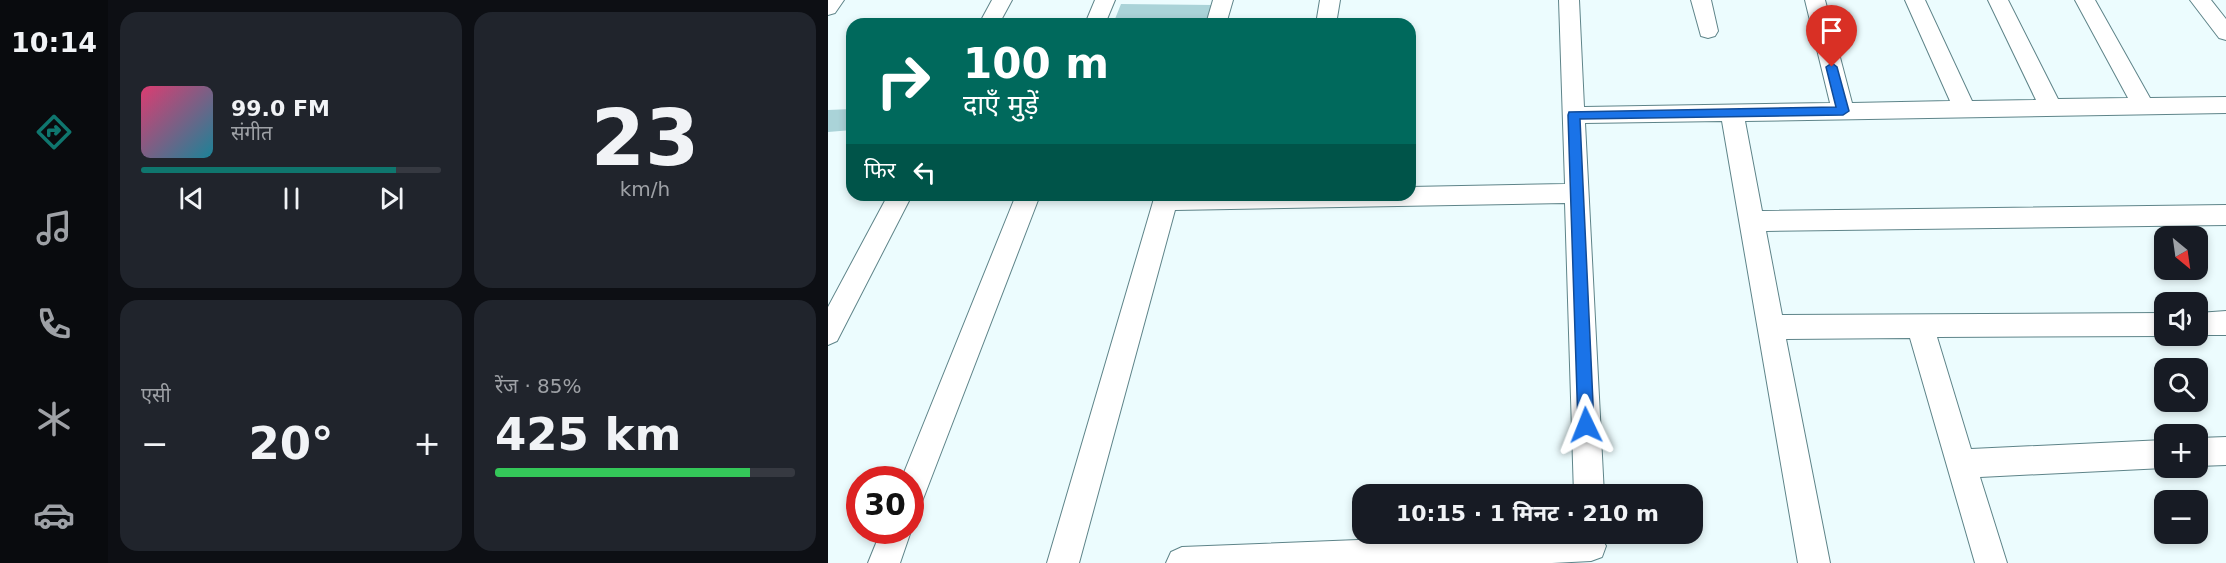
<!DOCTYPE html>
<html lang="hi">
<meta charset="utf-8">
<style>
:root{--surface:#171b24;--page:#20242c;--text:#f1f3f6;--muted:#9ea1a6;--line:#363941;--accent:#0f766e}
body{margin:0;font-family:"DejaVu Sans","Noto Sans Devanagari",sans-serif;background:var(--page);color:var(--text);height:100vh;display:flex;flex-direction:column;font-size:22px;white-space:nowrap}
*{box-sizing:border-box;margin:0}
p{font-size:20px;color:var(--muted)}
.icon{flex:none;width:33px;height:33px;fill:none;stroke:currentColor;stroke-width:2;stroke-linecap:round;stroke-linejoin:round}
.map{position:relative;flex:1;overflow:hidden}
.side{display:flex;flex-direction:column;gap:12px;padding:12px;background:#0d0f14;width:720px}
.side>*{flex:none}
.top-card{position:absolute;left:18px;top:18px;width:570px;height:183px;border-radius:18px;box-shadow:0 3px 9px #0003;background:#00695c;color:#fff;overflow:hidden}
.needle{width:39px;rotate:151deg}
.controls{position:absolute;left:1326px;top:226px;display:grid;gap:12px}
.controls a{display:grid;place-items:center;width:54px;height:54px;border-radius:12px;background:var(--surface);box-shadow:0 3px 9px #0003;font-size:30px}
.speed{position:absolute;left:18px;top:466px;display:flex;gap:12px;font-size:30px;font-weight:700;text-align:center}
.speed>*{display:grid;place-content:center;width:78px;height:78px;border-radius:50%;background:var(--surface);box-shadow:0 3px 9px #0003;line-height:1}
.speed .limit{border:9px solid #d22;background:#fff;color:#111}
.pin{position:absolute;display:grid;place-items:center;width:51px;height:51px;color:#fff;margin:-62px -26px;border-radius:50% 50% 50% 0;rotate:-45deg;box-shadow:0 0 6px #0007}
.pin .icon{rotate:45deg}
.me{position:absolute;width:66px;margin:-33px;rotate:358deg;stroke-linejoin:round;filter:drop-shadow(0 0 4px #0008)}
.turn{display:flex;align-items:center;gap:21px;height:126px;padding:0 18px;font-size:27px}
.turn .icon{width:78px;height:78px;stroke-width:2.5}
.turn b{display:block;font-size:42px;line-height:51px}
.then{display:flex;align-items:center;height:57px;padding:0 18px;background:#0003;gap:12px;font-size:22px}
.big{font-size:45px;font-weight:700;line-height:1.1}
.side .widget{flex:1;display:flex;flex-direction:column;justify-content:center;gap:9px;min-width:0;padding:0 21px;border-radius:18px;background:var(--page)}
.side .dial{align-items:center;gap:0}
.dial b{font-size:78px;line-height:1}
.song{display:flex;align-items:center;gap:18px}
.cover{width:72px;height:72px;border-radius:9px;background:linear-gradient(135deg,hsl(340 70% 55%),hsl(190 70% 35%))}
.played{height:6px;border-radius:3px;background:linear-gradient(90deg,var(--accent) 85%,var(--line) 85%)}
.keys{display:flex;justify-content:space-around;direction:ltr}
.heat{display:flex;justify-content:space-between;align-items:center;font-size:33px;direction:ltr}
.charge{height:9px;border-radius:4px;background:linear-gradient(90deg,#34c759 85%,var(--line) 0)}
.side .tiles{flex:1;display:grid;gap:12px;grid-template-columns:repeat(2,1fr)}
.trip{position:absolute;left:524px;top:484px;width:351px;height:60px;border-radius:18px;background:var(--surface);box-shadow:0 3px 9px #0003;font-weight:700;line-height:60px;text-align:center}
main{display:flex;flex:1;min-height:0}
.menu{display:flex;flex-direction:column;width:108px;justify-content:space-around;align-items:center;background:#090b0e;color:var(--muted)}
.menu .icon{width:42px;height:42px}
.menu .selected{color:var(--accent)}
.menu b{font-size:27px;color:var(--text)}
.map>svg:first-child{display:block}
.building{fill:#aad3d8}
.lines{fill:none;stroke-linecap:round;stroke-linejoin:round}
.minor-casing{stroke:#5e8489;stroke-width:2}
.minor{fill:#fff;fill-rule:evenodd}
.route{fill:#1a73e8;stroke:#114b97;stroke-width:1.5}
</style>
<main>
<nav class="menu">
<b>10:14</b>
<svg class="icon selected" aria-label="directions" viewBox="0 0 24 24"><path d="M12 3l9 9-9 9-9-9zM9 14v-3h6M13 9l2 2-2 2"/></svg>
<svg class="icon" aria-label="music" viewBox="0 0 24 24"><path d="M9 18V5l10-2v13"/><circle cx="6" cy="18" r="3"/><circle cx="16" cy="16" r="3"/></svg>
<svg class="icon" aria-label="phone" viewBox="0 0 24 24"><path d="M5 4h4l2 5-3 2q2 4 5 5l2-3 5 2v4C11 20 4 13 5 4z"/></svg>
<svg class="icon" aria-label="climate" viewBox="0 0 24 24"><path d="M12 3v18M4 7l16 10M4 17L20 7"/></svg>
<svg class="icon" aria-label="car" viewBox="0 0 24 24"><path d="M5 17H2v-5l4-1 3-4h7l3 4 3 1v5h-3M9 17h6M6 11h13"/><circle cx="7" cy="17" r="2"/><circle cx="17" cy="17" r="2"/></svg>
</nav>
<section class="side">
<div class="tiles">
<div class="widget">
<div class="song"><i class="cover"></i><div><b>99.0 FM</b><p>संगीत</p></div></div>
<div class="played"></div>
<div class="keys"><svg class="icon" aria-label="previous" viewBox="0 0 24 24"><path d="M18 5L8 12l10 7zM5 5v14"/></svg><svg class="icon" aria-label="pause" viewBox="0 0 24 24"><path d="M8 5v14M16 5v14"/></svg><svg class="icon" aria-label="next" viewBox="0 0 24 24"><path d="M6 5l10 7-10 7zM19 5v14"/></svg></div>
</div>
<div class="widget dial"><b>23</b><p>km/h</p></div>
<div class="widget"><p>एसी</p>
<div class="heat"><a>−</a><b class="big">20°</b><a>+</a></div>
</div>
<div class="widget"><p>रेंज · 85%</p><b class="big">425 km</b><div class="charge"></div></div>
</div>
</section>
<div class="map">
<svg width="1398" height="563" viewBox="0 0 1398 563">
<rect width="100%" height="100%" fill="#ecfcfe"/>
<path class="building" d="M293,4l92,1 -6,19h-94z
M24,109v21l-24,2v-22z"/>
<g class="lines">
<defs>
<path id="minor" d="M0,0h16l-9,13 -7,2z
M164,0h20l-13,24h-20z
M267,0h20l-10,24h-20z
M385,0h20l-7,24h-20z
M492,0h20l-4,24h-20z
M731,0h20l5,107 246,-4 -25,-103h20l27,103 98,-2 -45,-101h20l47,101 64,-1 -48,-100h20l50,99 70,-1 -53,-98h20l55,98 76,-1v16l-481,8 17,90 464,-6v20l-460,6 16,84 382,-2v23l-227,1 34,112 193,-9v28l-184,9 27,86h-32l-65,-225 -124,1 44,224h-32l-76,-442 -137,2 19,372h-30l-9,-292 -390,7 -96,353h-32l108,-368h255v-8l155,-3z
M863,0h20l7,31 -3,5 -7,2 -7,-2z
M1362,0h21l15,19v21l-7,-2z
M60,195h24l-75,146 -9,4v-38z
M188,195h24l-115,299 -4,10 -11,5v-29h-9z
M1398,311v24h-28v-22z
M1398,437v28l-28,1v-28z
M82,529l1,2 -11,32h-32l13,-32z
M681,534h90l7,12 -4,11 -11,4 -39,2h-386l5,-11 11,-5z"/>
</defs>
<use href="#minor" class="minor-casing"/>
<use href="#minor" class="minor"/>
</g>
<path class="route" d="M1004,63l5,4 12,44 -6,4 -263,4 14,306 -3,6 -5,2 -5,-2 -3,-6 -10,-310 1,-3 267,-5 -10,-40z"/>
</svg>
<div class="controls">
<a><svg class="needle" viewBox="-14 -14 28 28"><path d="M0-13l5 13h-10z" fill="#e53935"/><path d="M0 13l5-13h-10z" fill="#9ea1a6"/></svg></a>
<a><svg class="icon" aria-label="sound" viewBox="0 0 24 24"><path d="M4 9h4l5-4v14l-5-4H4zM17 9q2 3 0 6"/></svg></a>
<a><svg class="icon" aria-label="search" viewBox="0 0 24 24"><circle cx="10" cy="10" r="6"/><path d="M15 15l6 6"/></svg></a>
<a>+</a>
<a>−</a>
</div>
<div class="speed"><div class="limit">30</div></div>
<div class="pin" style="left:1004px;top:67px;background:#d93025"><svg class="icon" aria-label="arrive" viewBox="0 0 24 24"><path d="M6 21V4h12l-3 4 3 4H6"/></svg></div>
<svg class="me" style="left:758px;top:425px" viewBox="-20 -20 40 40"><path d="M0-17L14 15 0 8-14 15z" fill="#1a73e8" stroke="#fff" stroke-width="4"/></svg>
<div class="trip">10:15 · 1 मिनट · 210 m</div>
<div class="top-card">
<div class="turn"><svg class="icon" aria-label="right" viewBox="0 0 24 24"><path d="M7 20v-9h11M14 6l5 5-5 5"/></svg><div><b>100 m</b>दाएँ मुड़ें</div></div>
<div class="then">फिर<svg class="icon" aria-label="left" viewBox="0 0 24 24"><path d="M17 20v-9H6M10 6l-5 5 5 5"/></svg></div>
</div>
</div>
</main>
